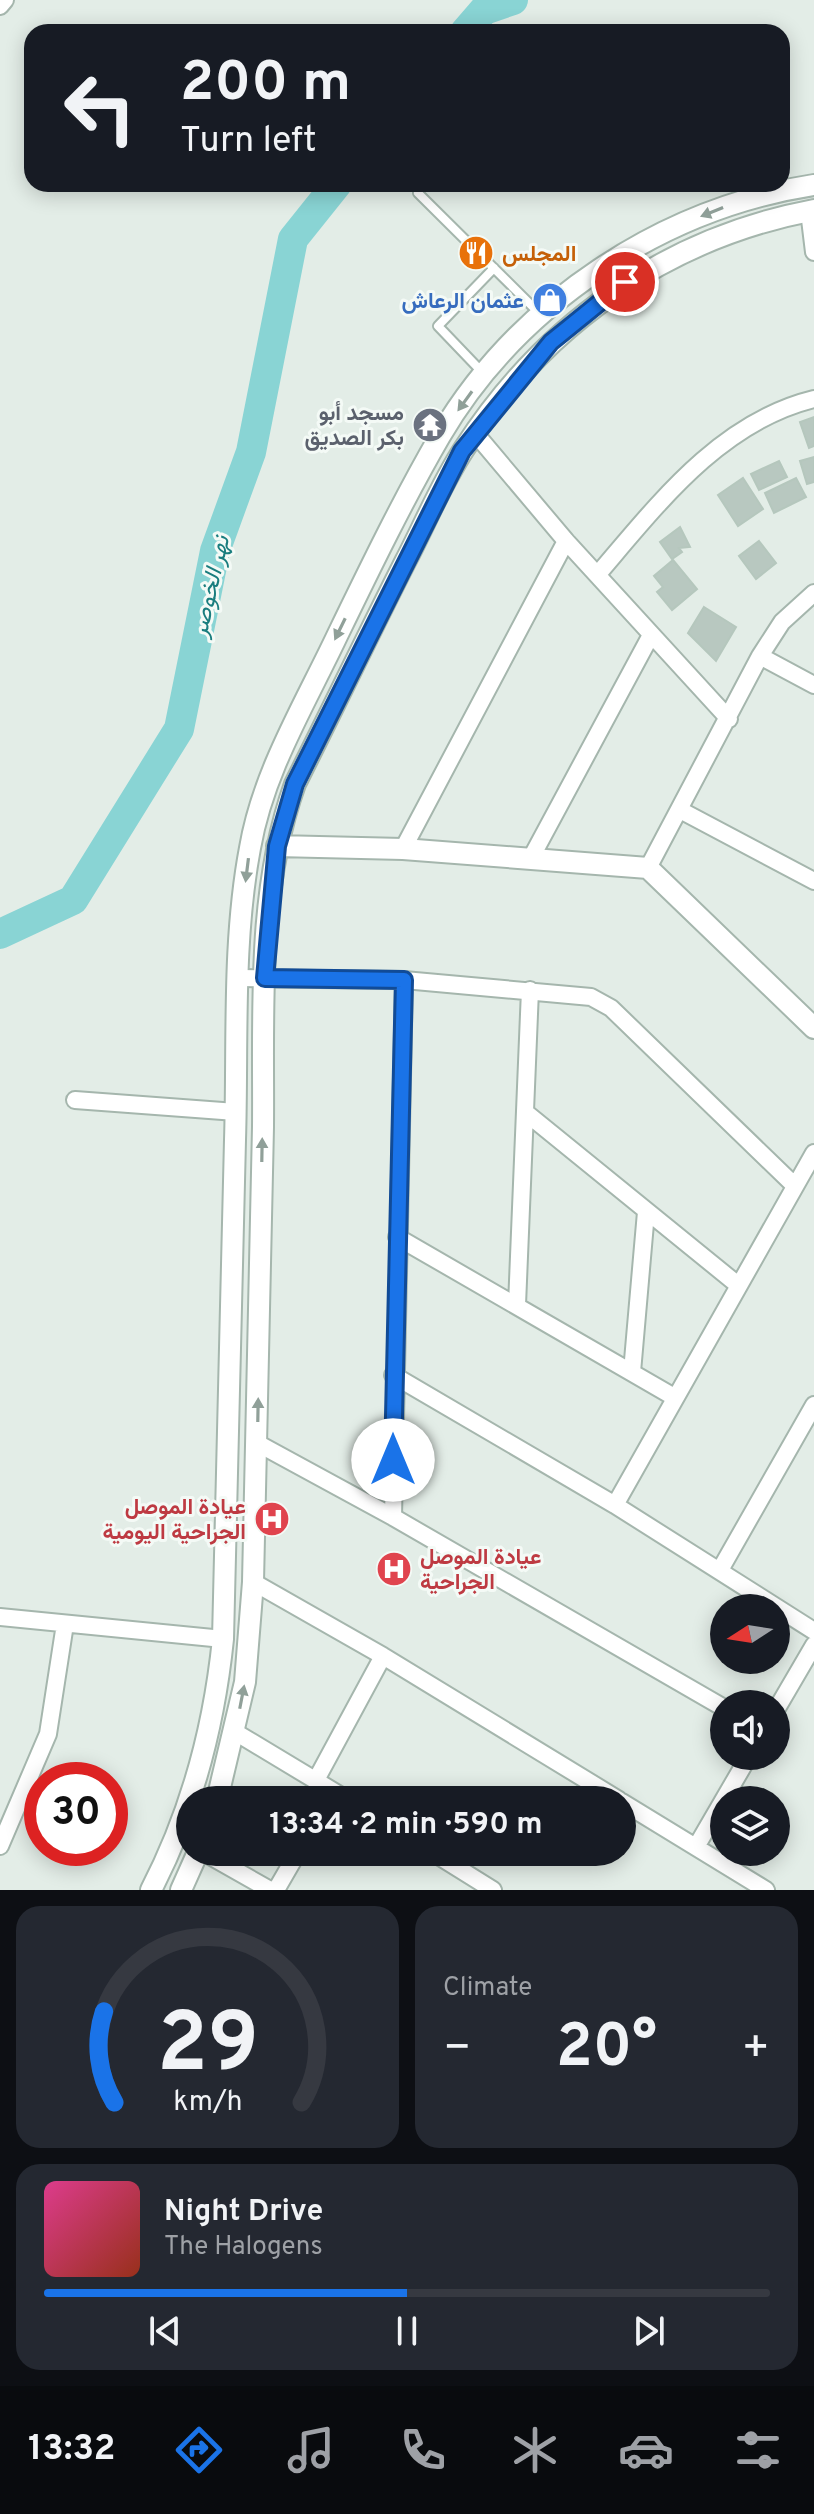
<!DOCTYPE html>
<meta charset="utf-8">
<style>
:root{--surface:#171b24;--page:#242831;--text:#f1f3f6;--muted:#9ea1a6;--line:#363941;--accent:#1a73e8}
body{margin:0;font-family:Overpass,Vazirmatn,sans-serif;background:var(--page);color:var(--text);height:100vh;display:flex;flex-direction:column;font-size:30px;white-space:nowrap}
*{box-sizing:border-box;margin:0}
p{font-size:26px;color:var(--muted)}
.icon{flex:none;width:44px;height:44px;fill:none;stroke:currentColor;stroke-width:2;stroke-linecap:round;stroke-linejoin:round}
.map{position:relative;height:1890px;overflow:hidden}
.panel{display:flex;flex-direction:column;gap:16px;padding:16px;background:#0d0f14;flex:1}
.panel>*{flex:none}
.banner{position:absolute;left:24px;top:24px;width:766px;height:168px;border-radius:24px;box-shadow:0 4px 20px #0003;background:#171b24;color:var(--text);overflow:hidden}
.needle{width:52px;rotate:258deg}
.fabs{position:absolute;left:710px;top:1594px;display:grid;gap:16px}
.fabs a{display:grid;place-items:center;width:80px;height:80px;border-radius:50%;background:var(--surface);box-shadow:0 4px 20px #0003;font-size:40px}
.speed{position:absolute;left:24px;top:1762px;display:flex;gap:16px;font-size:40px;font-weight:700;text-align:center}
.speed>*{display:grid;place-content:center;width:104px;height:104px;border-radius:50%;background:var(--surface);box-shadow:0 4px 20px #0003;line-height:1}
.speed .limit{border:12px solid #d22;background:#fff;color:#111}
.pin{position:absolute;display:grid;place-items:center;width:68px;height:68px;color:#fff;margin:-34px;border:4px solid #fff;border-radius:50%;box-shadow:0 2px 8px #0007}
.me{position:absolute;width:88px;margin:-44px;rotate:0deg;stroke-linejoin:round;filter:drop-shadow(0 0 6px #0008)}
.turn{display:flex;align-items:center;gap:28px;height:168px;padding:0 24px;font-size:36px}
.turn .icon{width:104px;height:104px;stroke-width:2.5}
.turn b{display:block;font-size:56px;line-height:68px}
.big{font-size:60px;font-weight:700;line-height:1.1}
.panel .tile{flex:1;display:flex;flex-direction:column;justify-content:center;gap:12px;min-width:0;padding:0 28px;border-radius:24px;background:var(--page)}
.panel .dial{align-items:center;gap:0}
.dial svg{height:208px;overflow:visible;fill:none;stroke:var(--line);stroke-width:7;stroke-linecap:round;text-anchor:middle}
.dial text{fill:var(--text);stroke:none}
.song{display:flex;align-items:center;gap:24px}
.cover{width:96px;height:96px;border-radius:12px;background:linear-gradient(135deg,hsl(330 70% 55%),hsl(10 70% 35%))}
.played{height:8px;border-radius:4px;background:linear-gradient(90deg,var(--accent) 50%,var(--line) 50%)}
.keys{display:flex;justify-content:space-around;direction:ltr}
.heat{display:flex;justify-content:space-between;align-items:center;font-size:44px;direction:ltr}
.panel .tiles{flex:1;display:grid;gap:16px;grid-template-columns:1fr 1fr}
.tile:last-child{grid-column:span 2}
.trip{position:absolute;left:176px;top:1786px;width:460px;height:80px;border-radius:40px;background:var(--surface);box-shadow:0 4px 20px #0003;font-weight:700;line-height:80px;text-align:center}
.dock{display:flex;height:128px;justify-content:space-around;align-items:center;background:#090b0e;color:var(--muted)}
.dock .icon{width:56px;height:56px}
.dock .current{color:var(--accent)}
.dock b{font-size:36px;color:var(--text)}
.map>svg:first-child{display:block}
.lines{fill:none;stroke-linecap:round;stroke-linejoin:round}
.river{stroke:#89d4d4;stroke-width:30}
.building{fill:#b8c8c0;stroke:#b5c7bd;stroke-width:2}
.service-casing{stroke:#a5b6ad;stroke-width:12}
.minor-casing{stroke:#a5b6ad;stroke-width:20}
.tertiary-casing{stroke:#a5b6ad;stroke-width:24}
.service{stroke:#fff;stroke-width:8}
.minor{stroke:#fff;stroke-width:16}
.tertiary{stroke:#fff;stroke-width:20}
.oneway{fill:#90a099}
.route-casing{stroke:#114b97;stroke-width:20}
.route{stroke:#1a73e8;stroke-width:14}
.labels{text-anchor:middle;stroke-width:6;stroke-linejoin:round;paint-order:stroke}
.food-label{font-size:22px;font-weight:bold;fill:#c56008;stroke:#f4faf6;text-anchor:start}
.shop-label{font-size:22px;font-weight:bold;fill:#366cbe;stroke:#f4faf6;text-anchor:end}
.worship-label{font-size:22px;font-weight:bold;fill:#5b616d;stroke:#f4faf6;text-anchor:end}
.health-label{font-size:22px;font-weight:bold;fill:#be3a42;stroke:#f4faf6;text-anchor:end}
.water-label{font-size:24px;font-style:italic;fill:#197d7e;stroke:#f4faf6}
</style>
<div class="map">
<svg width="814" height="1890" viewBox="0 0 814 1890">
<rect width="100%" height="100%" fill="#e3ede7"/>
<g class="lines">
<path class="river" d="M465,32l19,-22 29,-10
M0,934l73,-34 106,-171 36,-178 36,-99 42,-213 44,-55"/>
</g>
<path class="building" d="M814,417v29l-5,2 -9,-26z
M814,457v25l-7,2 -7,-23z
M779,461l8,16 -28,13 -8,-16z
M743,478l20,31 -25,17 -20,-31z
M796,478l10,19 -32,16 -9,-20z
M680,527l10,20 -11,1 3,4 -10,7 -12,-17z
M759,541l17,22 -20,16 -17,-23z
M673,560l24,29 -25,21 -15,-18 6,-5 -9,-11z
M704,607l32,20 -20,34 -28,-28z"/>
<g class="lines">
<defs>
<path id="service" d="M418,193l121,120
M483,373l-45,-47 56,-58"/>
<path id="minor" d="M0,6l5,-6
M809,211l5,41
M475,433l91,108 163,178
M598,574c60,-70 122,-152 216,-175
M760,656l54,29
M680,810l134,71
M403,849l163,-308
M531,858l120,-223
M648,868l112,-212 22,-34 32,-29
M239,978l165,2 187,17 20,11 184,178
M75,1100l161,12
M525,1112l213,173
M397,1237l277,160
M517,1305l13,-315
M632,1372l14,-160
M393,1375l222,130 199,126
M257,1443l136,74 331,191
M615,1505l199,-352
M393,1517l11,-537
M720,1570l94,-165
M253,1582l130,74 236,144
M0,1617l223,22
M776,1710l38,-65
M235,1732l113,68
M316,1780l67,-124
M622,1802l144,88
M0,1846l48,-112 17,-110
M696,1847l53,-91
M203,1852l67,38
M432,1852l61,38
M276,1890l22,-38"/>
<path id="tertiary" d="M277,846l126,3 245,19 166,160
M217,1800l28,-118 8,-100c4,-151 7,-303 10,-455 1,-113 -7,-234 32,-343 37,-74 73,-149 110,-222 20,-38 36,-78 59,-113 81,-126 203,-211 350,-239
M151,1890c41,-79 63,-163 72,-251 4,-167 8,-333 12,-499 3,-96 -3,-197 15,-292 13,-76 55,-144 88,-214 32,-66 65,-134 102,-198 78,-133 223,-228 374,-251
M181,1890l17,-38"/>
</defs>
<use href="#service" class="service-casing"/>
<use href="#minor" class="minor-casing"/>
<use href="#tertiary" class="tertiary-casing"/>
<use href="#service" class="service"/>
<use href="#minor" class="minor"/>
<use href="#tertiary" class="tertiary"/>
</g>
<defs><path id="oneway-solid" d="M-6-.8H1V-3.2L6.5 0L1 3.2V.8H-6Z" transform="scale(2)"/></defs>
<g class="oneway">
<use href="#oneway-solid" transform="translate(712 212) rotate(158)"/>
<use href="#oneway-solid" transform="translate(465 401) rotate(126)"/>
<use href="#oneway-solid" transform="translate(340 629) rotate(116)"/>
<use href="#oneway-solid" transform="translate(247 870) rotate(97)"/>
<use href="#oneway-solid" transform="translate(262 1150) rotate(-89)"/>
<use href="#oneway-solid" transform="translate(258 1410) rotate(-89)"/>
<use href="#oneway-solid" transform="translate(242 1697) rotate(-79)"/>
</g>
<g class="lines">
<defs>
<path id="route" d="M393,1460l11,-480 -139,-2 12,-132 18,-62 167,-333 89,-109 74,-60"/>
</defs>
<use href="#route" class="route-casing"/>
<use href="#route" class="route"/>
</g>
<defs>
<symbol id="restaurant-disc" viewBox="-11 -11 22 22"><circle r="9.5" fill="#e8710a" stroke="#f4faf6"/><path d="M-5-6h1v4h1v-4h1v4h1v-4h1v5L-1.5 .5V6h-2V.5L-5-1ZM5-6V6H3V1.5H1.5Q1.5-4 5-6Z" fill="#fff"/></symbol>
<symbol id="shop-disc" viewBox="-11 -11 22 22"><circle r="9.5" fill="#3f7fe0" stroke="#f4faf6"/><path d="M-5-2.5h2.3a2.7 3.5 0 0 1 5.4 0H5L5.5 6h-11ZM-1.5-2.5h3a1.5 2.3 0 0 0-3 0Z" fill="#fff"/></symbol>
<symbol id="temple-disc" viewBox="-11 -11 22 22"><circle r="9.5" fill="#6b7280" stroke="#f4faf6"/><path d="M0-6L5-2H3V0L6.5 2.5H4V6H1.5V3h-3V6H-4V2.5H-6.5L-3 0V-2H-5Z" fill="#fff"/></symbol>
<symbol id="hospital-disc" viewBox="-11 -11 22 22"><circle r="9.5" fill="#e0444e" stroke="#f4faf6"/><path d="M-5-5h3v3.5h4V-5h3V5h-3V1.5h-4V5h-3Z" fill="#fff"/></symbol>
</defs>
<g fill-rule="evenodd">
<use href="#restaurant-disc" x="456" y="233" width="40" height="40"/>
<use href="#shop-disc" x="530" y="280" width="40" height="40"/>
<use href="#temple-disc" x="410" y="405" width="40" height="40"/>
<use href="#hospital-disc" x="252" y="1499" width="40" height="40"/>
<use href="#hospital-disc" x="374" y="1549" width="40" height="40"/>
</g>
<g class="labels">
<g class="food-label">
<text x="502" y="261">المجلس</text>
</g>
<g class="shop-label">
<text x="524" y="308">عثمان الرعاش</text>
</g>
<g class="worship-label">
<text x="404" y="420">مسجد أبو<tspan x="404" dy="25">بكر الصديق</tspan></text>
</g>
<g class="health-label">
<text x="246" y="1514">عيادة الموصل<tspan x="246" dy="25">الجراحية اليومية</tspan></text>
<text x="420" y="1564" text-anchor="start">عيادة الموصل<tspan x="420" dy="25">الجراحية</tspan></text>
</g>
<g class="water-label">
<text transform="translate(210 586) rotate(-77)" y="8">نهر الخوصر</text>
</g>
</g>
</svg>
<div class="fabs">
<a><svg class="needle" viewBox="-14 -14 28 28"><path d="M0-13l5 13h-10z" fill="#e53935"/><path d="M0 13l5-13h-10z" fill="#9ea1a6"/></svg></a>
<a><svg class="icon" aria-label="sound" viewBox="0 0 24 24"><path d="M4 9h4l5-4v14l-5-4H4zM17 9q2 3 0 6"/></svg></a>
<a><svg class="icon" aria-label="layers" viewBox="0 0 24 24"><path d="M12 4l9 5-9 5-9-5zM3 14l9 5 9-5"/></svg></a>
</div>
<div class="speed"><div class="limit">30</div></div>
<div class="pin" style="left:625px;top:282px;background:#d93025"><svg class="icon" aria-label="arrive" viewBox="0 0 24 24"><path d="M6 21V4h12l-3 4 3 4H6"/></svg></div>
<svg class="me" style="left:393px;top:1460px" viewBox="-20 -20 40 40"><circle r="19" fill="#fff"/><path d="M0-13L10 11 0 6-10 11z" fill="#1a73e8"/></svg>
<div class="trip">13:34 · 2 min · 590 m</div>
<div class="banner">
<div class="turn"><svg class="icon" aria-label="left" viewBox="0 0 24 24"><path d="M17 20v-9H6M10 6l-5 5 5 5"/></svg><div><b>200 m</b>Turn left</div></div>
</div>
</div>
<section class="panel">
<div class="tiles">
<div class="tile dial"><svg viewBox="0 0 100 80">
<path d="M14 69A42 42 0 1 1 86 69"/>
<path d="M14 69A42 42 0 0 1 10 34" stroke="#1a73e8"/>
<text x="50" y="56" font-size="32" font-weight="700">29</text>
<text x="50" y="72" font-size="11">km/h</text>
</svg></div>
<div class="tile"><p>Climate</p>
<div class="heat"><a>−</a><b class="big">20°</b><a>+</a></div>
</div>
<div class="tile">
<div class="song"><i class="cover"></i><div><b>Night Drive</b><p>The Halogens</p></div></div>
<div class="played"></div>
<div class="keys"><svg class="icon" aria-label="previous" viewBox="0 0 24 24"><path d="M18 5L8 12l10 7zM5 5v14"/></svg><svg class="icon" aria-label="pause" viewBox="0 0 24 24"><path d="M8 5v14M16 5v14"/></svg><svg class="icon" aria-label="next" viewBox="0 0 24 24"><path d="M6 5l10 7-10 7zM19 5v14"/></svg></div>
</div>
</div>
</section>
<nav class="dock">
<b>13:32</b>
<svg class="icon current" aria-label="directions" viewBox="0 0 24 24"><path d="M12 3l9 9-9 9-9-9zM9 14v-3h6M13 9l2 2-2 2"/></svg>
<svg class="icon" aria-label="music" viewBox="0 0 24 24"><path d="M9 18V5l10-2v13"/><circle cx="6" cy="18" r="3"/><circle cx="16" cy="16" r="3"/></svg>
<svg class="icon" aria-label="phone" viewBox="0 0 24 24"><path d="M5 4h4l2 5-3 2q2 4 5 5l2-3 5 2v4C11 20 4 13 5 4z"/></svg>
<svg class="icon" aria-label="climate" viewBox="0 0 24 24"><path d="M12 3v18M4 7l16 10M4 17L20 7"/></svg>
<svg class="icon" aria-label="car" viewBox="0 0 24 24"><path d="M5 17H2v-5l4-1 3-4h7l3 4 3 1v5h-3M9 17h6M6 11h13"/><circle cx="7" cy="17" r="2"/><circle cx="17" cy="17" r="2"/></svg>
<svg class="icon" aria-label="filters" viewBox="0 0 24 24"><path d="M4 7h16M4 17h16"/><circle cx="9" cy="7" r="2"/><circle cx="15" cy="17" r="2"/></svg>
</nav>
